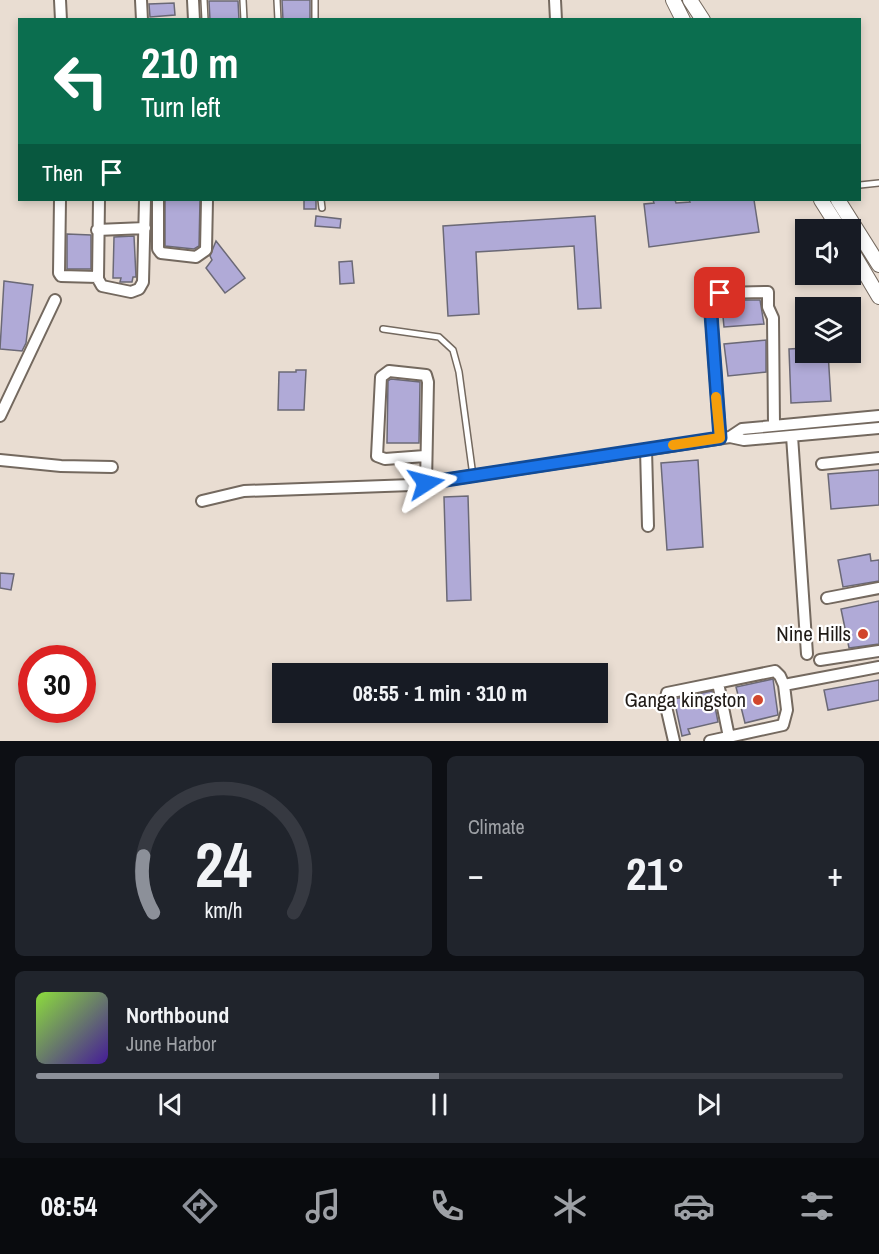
<!DOCTYPE html>
<meta charset="utf-8">
<style>
:root{--surface:#171b24;--page:#20242c;--text:#f1f3f6;--muted:#9ea1a6;--line:#363941;--accent:#8c9099}
body{margin:0;font-family:"Archivo Narrow",sans-serif;background:var(--page);color:var(--text);height:100vh;display:flex;flex-direction:column;font-size:22px;white-space:nowrap}
*{box-sizing:border-box;margin:0}
p{font-size:20px;color:var(--muted)}
.icon{flex:none;width:33px;height:33px;fill:none;stroke:currentColor;stroke-width:2;stroke-linecap:round;stroke-linejoin:round}
.map{position:relative;height:741px;overflow:hidden}
.side{display:flex;flex-direction:column;gap:15px;padding:15px;background:#0d0f14;flex:1}
.side>*{flex:none}
.hud{position:absolute;left:18px;top:18px;width:843px;height:183px;border-radius:0px;box-shadow:0 3px 9px #0003;background:#0b6e4f;color:#fff;overflow:hidden}
.fabs{position:absolute;left:795px;top:219px;display:grid;gap:12px}
.fabs a{display:grid;place-items:center;width:66px;height:66px;border-radius:0px;background:var(--surface);box-shadow:0 3px 9px #0003;font-size:30px}
.speed{position:absolute;left:18px;top:645px;display:flex;gap:12px;font-size:30px;font-weight:700;text-align:center}
.speed>*{display:grid;place-content:center;width:78px;height:78px;border-radius:50%;background:var(--surface);box-shadow:0 3px 9px #0003;line-height:1}
.speed .limit{border:9px solid #d22;background:#fff;color:#111}
.pin{position:absolute;display:grid;place-items:center;width:51px;height:51px;color:#fff;margin:-26px;border-radius:12px;box-shadow:0 3px 9px #0006}
.me{position:absolute;width:66px;margin:-33px;rotate:81deg;stroke-linejoin:round;filter:drop-shadow(0 0 4px #0008)}
.turn{display:flex;align-items:center;gap:21px;height:126px;padding:0 24px;font-size:27px}
.turn .icon{width:78px;height:78px;stroke-width:2.5}
.turn b{display:block;font-size:42px;line-height:51px}
.then{display:flex;align-items:center;height:57px;padding:0 24px;background:#0003;gap:12px;font-size:22px}
.big{font-size:45px;font-weight:800;line-height:1.1}
.side .card{flex:1;display:flex;flex-direction:column;justify-content:center;gap:9px;min-width:0;padding:0 21px;border-radius:9px;background:var(--page)}
.side .dial{align-items:center;gap:0}
.dial svg{height:156px;overflow:visible;fill:none;stroke:var(--line);stroke-width:7;stroke-linecap:round;text-anchor:middle}
.dial text{fill:var(--text);stroke:none}
.song{display:flex;align-items:center;gap:18px}
.cover{width:72px;height:72px;border-radius:9px;background:linear-gradient(135deg,hsl(90 70% 55%),hsl(260 70% 35%))}
.played{height:6px;border-radius:3px;background:linear-gradient(90deg,var(--accent) 50%,var(--line) 50%)}
.keys{display:flex;justify-content:space-around;direction:ltr}
.heat{display:flex;justify-content:space-between;align-items:center;font-size:33px;direction:ltr}
.side .tiles{flex:1;display:grid;gap:15px;grid-template-columns:1fr 1fr}
.card:last-child{grid-column:span 2}
.trip{position:absolute;left:272px;top:663px;width:336px;height:60px;border-radius:0px;background:var(--surface);box-shadow:0 3px 9px #0003;font-weight:800;line-height:60px;text-align:center}
.dock{display:flex;height:96px;justify-content:space-around;align-items:center;background:#090b0e;color:var(--muted)}
.dock .icon{width:42px;height:42px}
.dock .selected{color:var(--accent)}
.dock b{font-size:27px;color:var(--text)}
.map>svg:first-child{display:block}
.building{fill:#b0aad7;stroke:#6b6976;stroke-width:1.5}
.lines{fill:none;stroke-linecap:round;stroke-linejoin:round}
.service-casing{stroke:#74695f;stroke-width:8}
.minor-casing{stroke:#74695f;stroke-width:14}
.tertiary-casing{stroke:#74695f;stroke-width:16}
.service{stroke:#fff;stroke-width:5}
.minor{stroke:#fff;stroke-width:10}
.tertiary{stroke:#fff;stroke-width:14}
.route-casing{stroke:#114b97;stroke-width:15}
.route{stroke:#1a73e8;stroke-width:10}
.slow{stroke:#f59e0b;stroke-width:10}
.poi-dot{fill:#d1462d;stroke:#fff;stroke-width:2}
.labels{text-anchor:middle;stroke-width:4.5;stroke-linejoin:round;paint-order:stroke}
.poi-label{font-size:21px;fill:#1f1a16;stroke:#fff;text-anchor:end}
</style>
<div class="map">
<svg width="879" height="741" viewBox="0 0 879 741">
<rect width="100%" height="100%" fill="#e9ddd2"/>
<path class="building" d="M282,0h28v20h-27z
M209,1h29l1,19h-29z
M174,3l1,12 -25,2 -1,-13z
M165,200h35l-1,46 -5,3 -29,-3z
M304,200h12v9h-12z
M653,200h22l1,3 14,-1 -1,-2h65l5,32 -110,15 -5,-43 10,-1z
M316,216l25,3 -1,9 -25,-2z
M595,216l6,92 -23,1 -4,-63 -98,6 3,62 -31,2 -5,-90z
M67,234l24,1v34h-24z
M134,236l2,41h-3l-1,5h-12l1,-4h-8l1,-41z
M216,241l29,37 -20,15 -19,-25 6,-8 -2,-4z
M352,261l2,22 -14,1 -1,-22z
M4,281l29,4 -7,58 -4,8 -22,-2z
M725,300h35l4,24 -40,3 -2,-21z
M766,340v32l-38,4 -4,-32z
M806,348v4h22l3,49 -40,2 -2,-54z
M296,370h10l-2,40h-26l1,-38h17z
M391,379l29,3 -1,61h-32l1,-62z
M698,460l5,87 -36,3 -6,-87z
M879,470v35l-48,4 -3,-35z
M468,496l3,104 -24,1 -3,-104z
M870,554l1,7 8,-1v21l-36,6 -5,-27z
M0,573l14,1 -3,16 -11,-2z
M879,601v43l-30,4 -8,-39z
M773,679l5,36 -33,8 -9,-36z
M879,680v20l-51,10 -4,-20z
M712,691l6,31 -30,7 2,5 -8,2 -8,-37z"/>
<g class="lines">
<defs>
<path id="service" d="M204,0l1,20
M243,0l1,20
M277,0l1,20
M315,0v20
M860,185l19,-2
M321,200l1,8
M383,329l56,8 14,13 6,22 14,104"/>
<path id="minor" d="M60,0l1,20
M141,0l1,20
M193,0l1,20
M555,0l1,20
M60,200l-1,73 2,3 37,1
M99,200l-1,79 4,7 29,6 8,-3 4,-7 2,-82
M158,200v49l3,4 35,4 10,-7 1,-50
M97,230l48,-2
M0,416l55,-116
M792,436l15,218
M730,437l12,-8 137,-13
M720,438l-9,-124 9,-21 48,-1v15l5,11 1,107
M646,449l2,77
M425,456l-40,3 -8,-3 4,-79 8,-6 37,4 2,7 -2,101
M0,460l61,6 51,1
M822,464l57,-6
M202,501l42,-10 168,-6 318,-48 14,3 135,-12
M827,598l52,-10
M820,660l59,-9
M718,683l11,54
M674,741l-9,-39 2,-9 108,-22 5,5 4,9
M710,741l73,-16 4,-15 -3,-25 95,-18"/>
<path id="tertiary" d="M673,0l10,20
M690,0l13,20
M821,200l19,30
M838,200l41,65
M850,248l29,49"/>
</defs>
<use href="#service" class="service-casing"/>
<use href="#minor" class="minor-casing"/>
<use href="#tertiary" class="tertiary-casing"/>
<use href="#service" class="service"/>
<use href="#minor" class="minor"/>
<use href="#tertiary" class="tertiary"/>
</g>
<g class="lines">
<defs>
<path id="route" d="M426,483l294,-45 -9,-124 9,-21"/>
</defs>
<use href="#route" class="route-casing"/>
<use href="#route" class="route"/>
<path class="slow" d="M673,445l47,-7 -4,-41"/>
</g>
<g class="poi-dot">
<circle cx="863" cy="634" r="6"/>
<circle cx="758" cy="700" r="6"/>
</g>
<g class="labels">
<g class="poi-label">
<text x="851" y="641">Nine Hills</text>
<text x="746" y="707">Ganga kingston</text>
</g>
</g>
</svg>
<div class="fabs">
<a><svg class="icon" aria-label="sound" viewBox="0 0 24 24"><path d="M4 9h4l5-4v14l-5-4H4zM17 9q2 3 0 6"/></svg></a>
<a><svg class="icon" aria-label="layers" viewBox="0 0 24 24"><path d="M12 4l9 5-9 5-9-5zM3 14l9 5 9-5"/></svg></a>
</div>
<div class="speed"><div class="limit">30</div></div>
<div class="pin" style="left:720px;top:293px;background:#d93025"><svg class="icon" aria-label="arrive" viewBox="0 0 24 24"><path d="M6 21V4h12l-3 4 3 4H6"/></svg></div>
<svg class="me" style="left:426px;top:483px" viewBox="-20 -20 40 40"><path d="M0-17L14 15 0 8-14 15z" fill="#1a73e8" stroke="#fff" stroke-width="4"/></svg>
<div class="trip">08:55 · 1 min · 310 m</div>
<div class="hud">
<div class="turn"><svg class="icon" aria-label="left" viewBox="0 0 24 24"><path d="M17 20v-9H6M10 6l-5 5 5 5"/></svg><div><b>210 m</b>Turn left</div></div>
<div class="then">Then<svg class="icon" aria-label="arrive" viewBox="0 0 24 24"><path d="M6 21V4h12l-3 4 3 4H6"/></svg></div>
</div>
</div>
<section class="side">
<div class="tiles">
<div class="card dial"><svg viewBox="0 0 100 80">
<path d="M14 69A42 42 0 1 1 86 69"/>
<path d="M14 69A42 42 0 0 1 9 40" stroke="#8c9099"/>
<text x="50" y="56" font-size="32" font-weight="700">24</text>
<text x="50" y="72" font-size="11">km/h</text>
</svg></div>
<div class="card"><p>Climate</p>
<div class="heat"><a>−</a><b class="big">21°</b><a>+</a></div>
</div>
<div class="card">
<div class="song"><i class="cover"></i><div><b>Northbound</b><p>June Harbor</p></div></div>
<div class="played"></div>
<div class="keys"><svg class="icon" aria-label="previous" viewBox="0 0 24 24"><path d="M18 5L8 12l10 7zM5 5v14"/></svg><svg class="icon" aria-label="pause" viewBox="0 0 24 24"><path d="M8 5v14M16 5v14"/></svg><svg class="icon" aria-label="next" viewBox="0 0 24 24"><path d="M6 5l10 7-10 7zM19 5v14"/></svg></div>
</div>
</div>
</section>
<nav class="dock">
<b>08:54</b>
<svg class="icon selected" aria-label="directions" viewBox="0 0 24 24"><path d="M12 3l9 9-9 9-9-9zM9 14v-3h6M13 9l2 2-2 2"/></svg>
<svg class="icon" aria-label="music" viewBox="0 0 24 24"><path d="M9 18V5l10-2v13"/><circle cx="6" cy="18" r="3"/><circle cx="16" cy="16" r="3"/></svg>
<svg class="icon" aria-label="phone" viewBox="0 0 24 24"><path d="M5 4h4l2 5-3 2q2 4 5 5l2-3 5 2v4C11 20 4 13 5 4z"/></svg>
<svg class="icon" aria-label="climate" viewBox="0 0 24 24"><path d="M12 3v18M4 7l16 10M4 17L20 7"/></svg>
<svg class="icon" aria-label="car" viewBox="0 0 24 24"><path d="M5 17H2v-5l4-1 3-4h7l3 4 3 1v5h-3M9 17h6M6 11h13"/><circle cx="7" cy="17" r="2"/><circle cx="17" cy="17" r="2"/></svg>
<svg class="icon" aria-label="filters" viewBox="0 0 24 24"><path d="M4 7h16M4 17h16"/><circle cx="9" cy="7" r="2"/><circle cx="15" cy="17" r="2"/></svg>
</nav>
